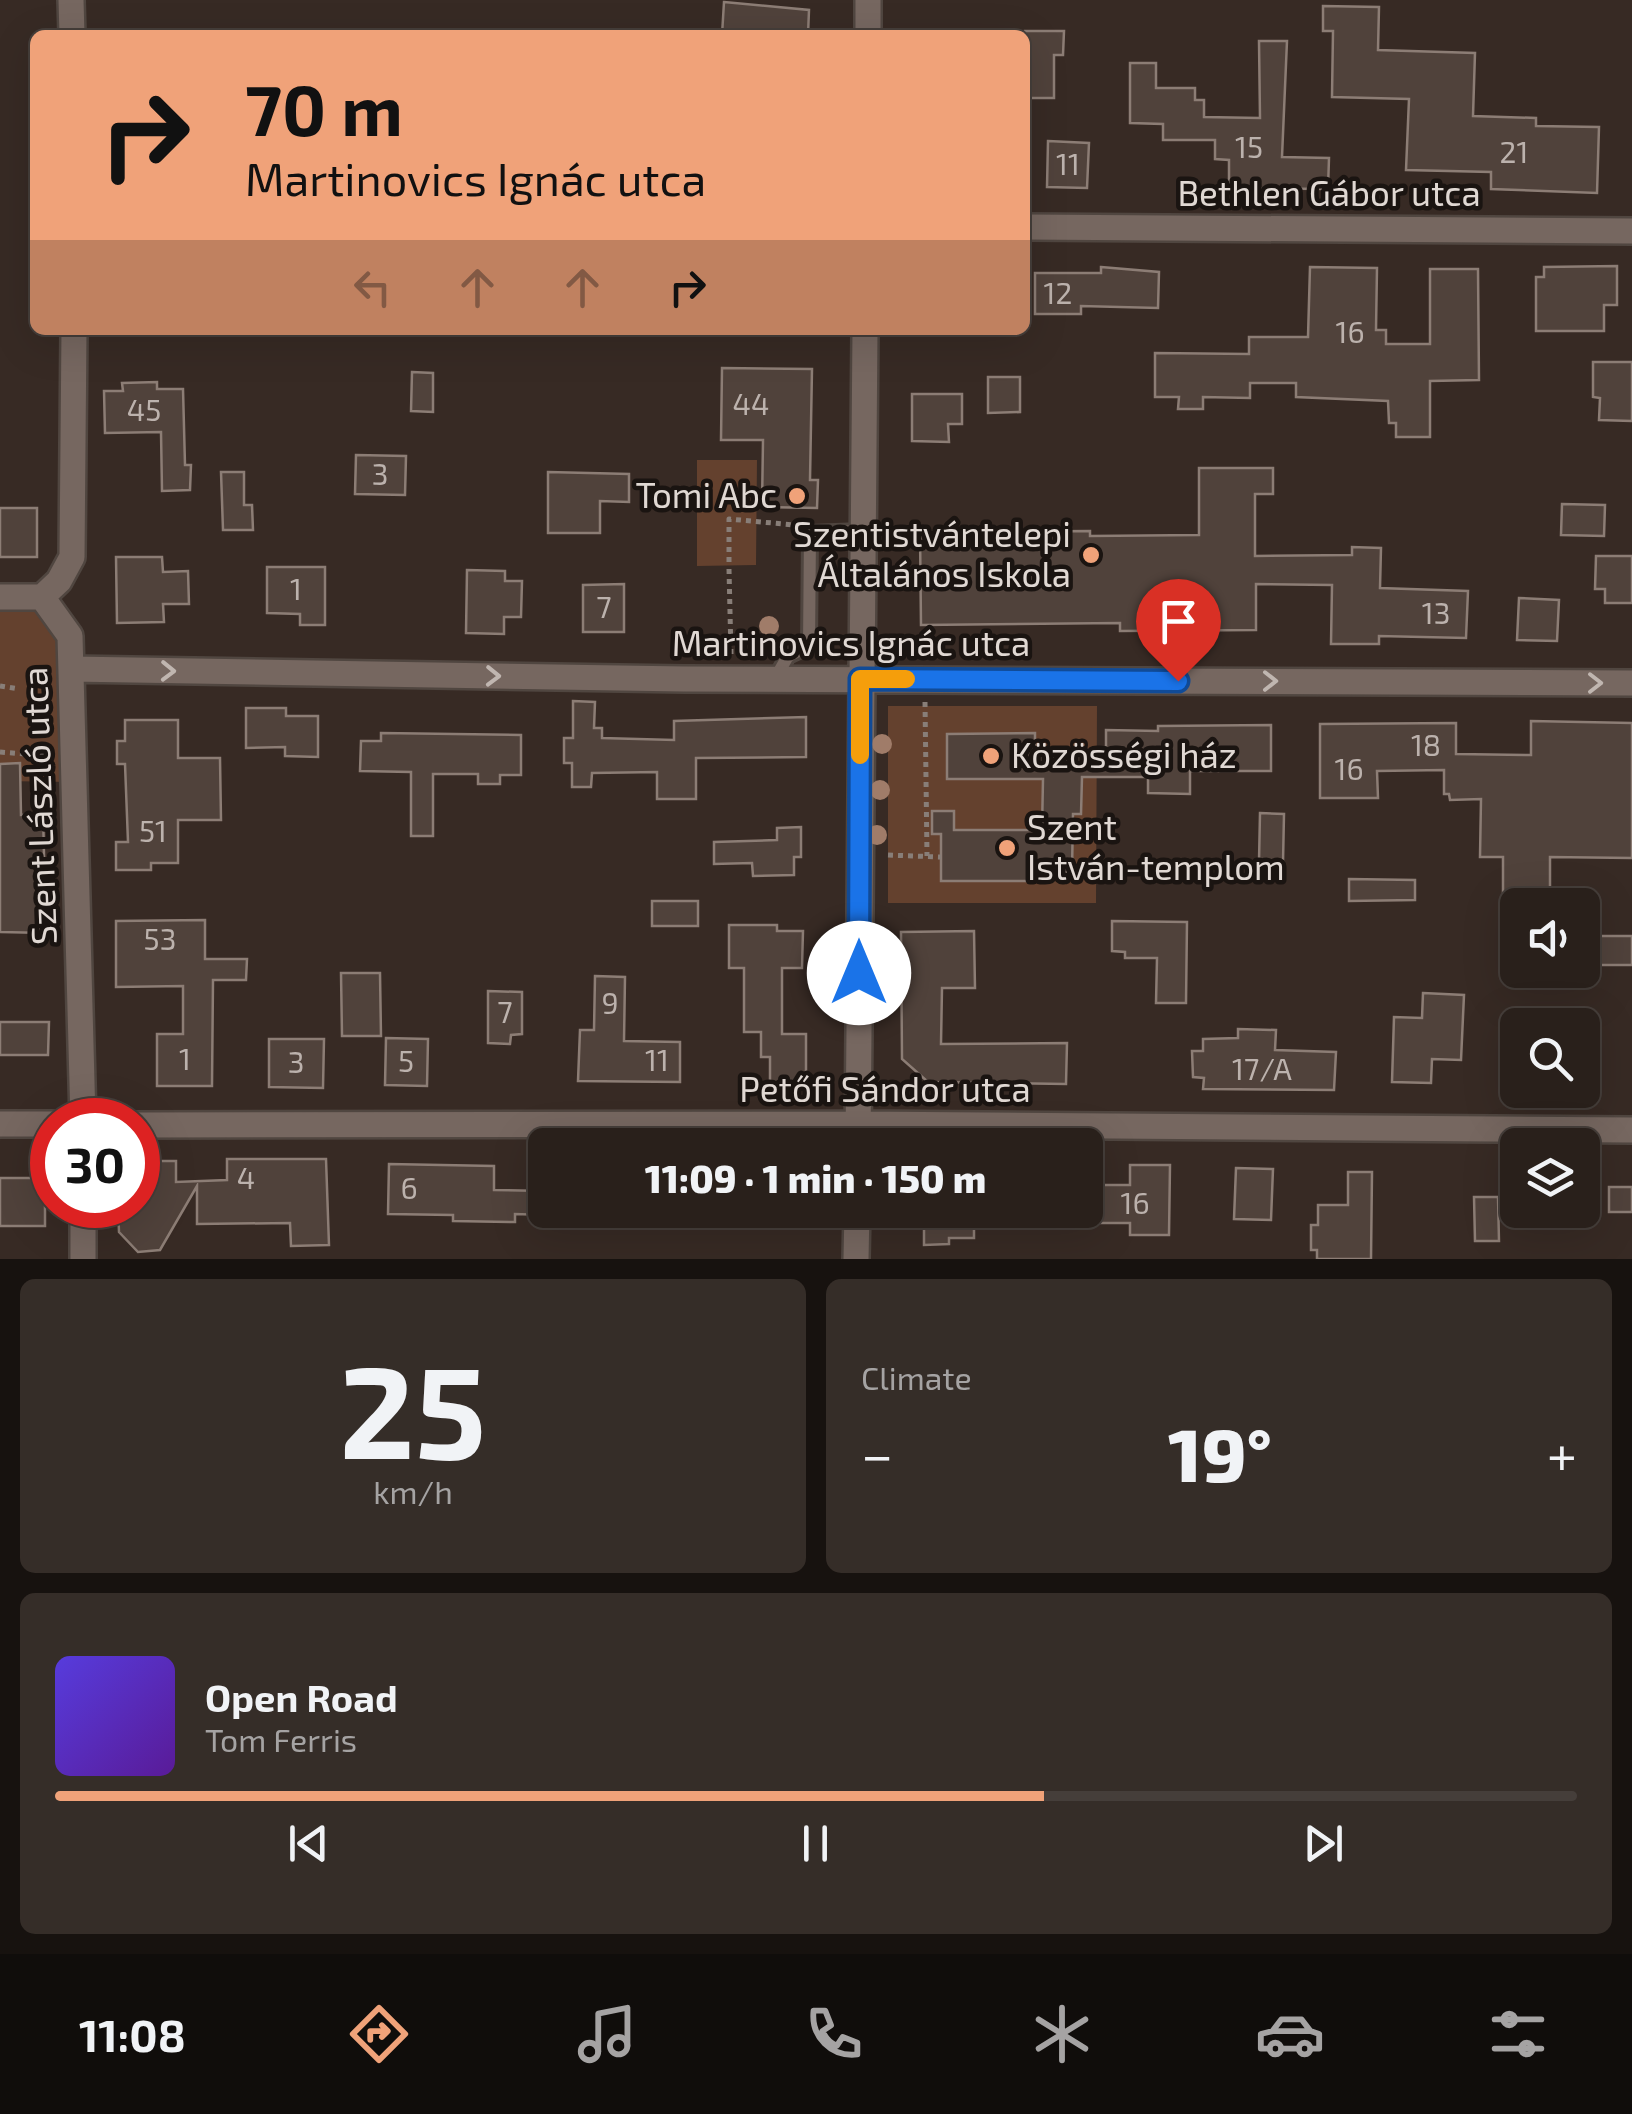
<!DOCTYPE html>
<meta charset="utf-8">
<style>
:root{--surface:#29201b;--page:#352d28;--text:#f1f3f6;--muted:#a5a3a3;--line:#453e3a;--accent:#f0a279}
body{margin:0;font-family:"Exo 2",sans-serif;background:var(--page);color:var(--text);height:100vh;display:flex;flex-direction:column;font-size:38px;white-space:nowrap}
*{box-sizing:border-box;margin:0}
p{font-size:32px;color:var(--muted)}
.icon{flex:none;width:55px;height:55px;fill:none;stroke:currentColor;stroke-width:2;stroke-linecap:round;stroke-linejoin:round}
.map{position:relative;height:1259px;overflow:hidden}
.drawer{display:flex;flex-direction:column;gap:20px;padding:20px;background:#17120f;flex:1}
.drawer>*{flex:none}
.guide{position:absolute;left:30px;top:30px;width:1000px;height:305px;border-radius:15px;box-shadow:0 10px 40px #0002,0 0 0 2px var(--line);background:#f0a279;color:#111;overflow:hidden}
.tools{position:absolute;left:1500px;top:888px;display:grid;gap:20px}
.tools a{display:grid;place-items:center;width:100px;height:100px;border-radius:15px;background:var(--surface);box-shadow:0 10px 40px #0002,0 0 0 2px var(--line);font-size:50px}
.speed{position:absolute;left:30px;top:1098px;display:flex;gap:20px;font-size:50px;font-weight:700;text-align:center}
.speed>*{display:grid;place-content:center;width:130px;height:130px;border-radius:50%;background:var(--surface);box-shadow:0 10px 40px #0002,0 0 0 2px var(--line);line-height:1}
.speed .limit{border:15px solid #d22;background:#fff;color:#111}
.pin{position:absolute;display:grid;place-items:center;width:85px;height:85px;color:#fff;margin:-102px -42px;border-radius:50% 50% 50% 0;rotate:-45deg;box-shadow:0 0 10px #0007}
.pin .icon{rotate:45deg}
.me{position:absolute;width:110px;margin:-55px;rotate:0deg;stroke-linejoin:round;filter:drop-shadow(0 0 8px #0008)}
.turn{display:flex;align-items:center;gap:35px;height:210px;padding:0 50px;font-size:45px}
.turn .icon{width:130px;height:130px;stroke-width:2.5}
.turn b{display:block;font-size:70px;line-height:85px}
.lanes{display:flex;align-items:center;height:95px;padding:0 50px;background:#0003;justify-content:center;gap:50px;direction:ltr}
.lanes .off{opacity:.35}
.big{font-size:75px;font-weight:800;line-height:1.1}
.drawer .card{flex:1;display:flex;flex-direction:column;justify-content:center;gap:15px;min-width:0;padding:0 35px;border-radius:15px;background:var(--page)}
.drawer .dial{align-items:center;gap:0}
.dial b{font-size:130px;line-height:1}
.song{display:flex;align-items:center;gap:30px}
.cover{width:120px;height:120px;border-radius:15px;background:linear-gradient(135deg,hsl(250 70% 55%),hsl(270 70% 35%))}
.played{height:10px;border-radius:5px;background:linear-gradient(90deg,var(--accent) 65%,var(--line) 65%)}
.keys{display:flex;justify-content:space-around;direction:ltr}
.heat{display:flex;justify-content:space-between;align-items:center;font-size:55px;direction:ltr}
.drawer .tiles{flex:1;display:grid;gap:20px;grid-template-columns:1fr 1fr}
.card:last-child{grid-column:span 2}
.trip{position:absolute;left:528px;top:1128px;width:575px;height:100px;border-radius:15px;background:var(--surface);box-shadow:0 10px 40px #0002,0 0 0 2px var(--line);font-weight:800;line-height:100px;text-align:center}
.tabs{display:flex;height:160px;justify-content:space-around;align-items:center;background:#100d0b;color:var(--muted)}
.tabs .icon{width:70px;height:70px}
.tabs .active{color:var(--accent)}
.tabs b{font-size:45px;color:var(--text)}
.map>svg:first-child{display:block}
.green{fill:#64412e}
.building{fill:#50423b;stroke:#8c7d75;stroke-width:2.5}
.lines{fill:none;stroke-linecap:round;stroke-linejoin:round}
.service-casing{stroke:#504640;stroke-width:18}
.minor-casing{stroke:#504640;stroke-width:30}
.path{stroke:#887e78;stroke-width:5;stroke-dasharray:5 5;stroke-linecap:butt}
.service{stroke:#766760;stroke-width:12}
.minor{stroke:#766760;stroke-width:25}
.tree{fill:#a07c69}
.oneway{stroke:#c0b6b0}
.route-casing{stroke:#114b97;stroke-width:25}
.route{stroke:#1a73e8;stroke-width:18}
.slow{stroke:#f59e0b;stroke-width:18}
.poi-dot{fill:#f0a279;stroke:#1a1411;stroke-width:4}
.labels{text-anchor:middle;stroke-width:9;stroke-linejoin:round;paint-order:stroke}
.number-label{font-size:30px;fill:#bcb2ad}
.street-label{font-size:35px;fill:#e0d8d3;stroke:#1a1411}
.poi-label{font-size:35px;fill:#e0d8d3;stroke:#1a1411;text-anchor:end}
</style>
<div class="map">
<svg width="1632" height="1259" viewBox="0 0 1632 1259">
<rect width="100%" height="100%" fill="#372a24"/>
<path class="green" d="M697,460h60l-1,105 -59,1z
M0,597h42l28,39 4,146 -74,-1z
M888,706h209l-1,197h-208z"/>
<path class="building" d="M724,2l85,8 -1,25h-86z
M1323,6l56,1 -1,43 97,3 -2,63 63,2v8l63,1 -2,66 -106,-4v-17l-85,-2 3,-71 -77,-2 1,-66h-10z
M1025,31h39l-1,24h-9v43h-29z
M1259,41h28l-5,116 47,1 -1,31 -99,-1v-28l-14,-1v-19h-52v-16l-33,-1v-60h26v25h39v12h9v17l56,1z
M1048,141l41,2 -2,45 -40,-1z
M1617,266v39h-13v26h-68v-54h8v-10z
M1101,267l58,5 -1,36 -77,-2v8h-46v-41h66z
M1310,267l67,1 -1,62h10v14h44v-75h48l1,111 -49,1v56h-34v-14h-7l-1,-22 -92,-4v-14h-46v15l-47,-1v12h-25l1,-12h-24v-44l94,1v-17h59z
M1593,362h39v59l-33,-1 1,-22 -7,-1z
M722,368l90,1 -2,111h8l-1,28 -55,-1 1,-67h-42z
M412,372l21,1v39l-22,-1z
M988,377h32v35l-32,1z
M157,382v7h26l2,76h6l-1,25 -28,1 -1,-59 -56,1 -1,-42h19l-1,-8z
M912,394h50v30h-14l1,18 -37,-1z
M356,455l50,1 -1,39 -50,-1z
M1199,468h74v26h-18v62l97,-1v-8l29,1 -1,40 88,3 -2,47 -87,-2v8h-48l1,-59 -76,-1v46l-136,1v-8l-199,2 -1,-93 170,-1v5l109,-1z
M221,472h23v33h8l1,25h-30z
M548,472l81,2v28l-29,-1v32h-52z
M1562,504l43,1 -1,31 -43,-1z
M0,508h37v49h-37z
M1596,556h36v47h-27v-14h-10z
M116,557h46l1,15 25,-1 1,33h-26l1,18 -47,1z
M267,567h58v58h-25v-11l-33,-1z
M467,570l38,1v10h17l-1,36h-17v17l-38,-1z
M624,584v48h-41v-47z
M1519,598l40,2 -2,41 -40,-1z
M573,701l22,1 -1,26h8v10l72,2v-19l132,-4v40l-110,1v41h-39v-27l-65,1 -1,14h-19v-24h-8v-25h9z
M246,708h40v8h32v41l-33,-1v-9l-39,1z
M125,720h53v38h42l1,62h-43v43h-27v7h-35v-28h12l-3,-78h-8v-23h8z
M1531,721l101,2v135l-82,-1v37l-47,-1v-36h-23l1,-58 -31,1 -1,-6h-5v-24l-67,1 1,27h-58v-74l136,-1v31l75,1z
M1271,725v46h-81v23l-42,-1v-16h-66l-1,37h-8l-1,58h-21l1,9h-111v-47h-9v-23h22v19h88l1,-51h-96v-45l88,-1v16l71,1v-20l52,1v-5z
M381,733l140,2v40h-21v9h-22v-10h-45v62h-22v-64l-51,-1 1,-30h20z
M20,763l1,52 22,-1 3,119 -46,-1v-168z
M1260,813l24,1 -1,49 -24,-1z
M801,827v30h-7v18l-41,1 -1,-13 -38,1v-22l63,-2v-12z
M1349,879l66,1v20l-66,1z
M652,901h46v25h-46z
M205,920v39h42l-1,21h-33l-1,106h-55v-52h26v-48l-67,1v-66z
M1112,921l75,1 -1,81h-30l1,-45h-32v-6l-13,-1z
M729,925h48v6h26l-1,37h-20v66h24v50h-36v-27h-9v-25h-17v-64h-15z
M974,931l1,57h-33l-1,56 126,-1 -1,41 -138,-2 -26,-23 -1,-127z
M1591,936h41v29h-40z
M341,973h39l1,63h-39z
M595,976l30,1 -1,64 56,1v40l-102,-1 2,-51h14z
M488,991l34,1v42l-11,1 -1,9 -22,-1z
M1423,993l41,2 -3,65 -29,-1 -1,24 -39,-1 2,-65 28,1z
M0,1022h49l-1,33h-48z
M1238,1029l38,1 -1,20 61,2 -2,38 -131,-1 1,-11 -11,-1 -1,-26h11v-12l35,-1z
M386,1038l42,1 -1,47 -42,-1z
M269,1039h55l-1,49 -54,-1z
M227,1159h99l3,86 -38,1 -1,-23 -93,1v-38l-37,64 -22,2 -19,-20 -1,-27h20v-44h38v21l51,-2z
M389,1164l105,2v24l51,1v24l-30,-1v8l-62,-1v-6l-65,-1z
M1130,1165h40l-1,70h-39v-12h-30v-38h30z
M1236,1168l37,1 -2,51 -37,-1z
M1348,1172h24l-1,87h-54v-9h-6v-25h7v-20h30z
M0,1178h45v48h-45z
M1609,1187h23v25h-23z
M1474,1197h24l1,44h-24z
M924,1210h50v28h-25v6l-25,1z"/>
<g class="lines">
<defs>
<path id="service" d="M776,677l12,-21 21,-10 1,-113 51,-2"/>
<path id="minor" d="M71,0l1,35
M868,35v-35
M1025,227l607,4
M0,597h42
M42,597l28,39 13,484
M42,597l17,-16 13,-24 2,-227
M71,669l613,10 948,4
M0,1124h52
M138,1125l720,-1 774,6
M858,1145l7,-815
M83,1259v-54
M856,1259l1,-49"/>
</defs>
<use href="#service" class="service-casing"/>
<use href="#minor" class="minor-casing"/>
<path class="path" d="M729,562v-43l65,6
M729,569l2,85
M0,686l19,3
M925,702l2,154
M0,752l50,4
M888,855l53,2"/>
<use href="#service" class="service"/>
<use href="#minor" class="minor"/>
</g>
<g class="tree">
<circle cx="769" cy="626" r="10"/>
<circle cx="882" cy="744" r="10"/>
<circle cx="880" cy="790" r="10"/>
<circle cx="877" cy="835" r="10"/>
</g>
<defs><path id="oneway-chevron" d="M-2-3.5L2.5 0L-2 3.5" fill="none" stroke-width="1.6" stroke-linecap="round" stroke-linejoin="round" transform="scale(2.5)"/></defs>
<g class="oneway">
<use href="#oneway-chevron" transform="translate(168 671) rotate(1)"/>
<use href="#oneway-chevron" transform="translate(493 676) rotate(1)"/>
<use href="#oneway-chevron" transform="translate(1270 681)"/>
<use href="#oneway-chevron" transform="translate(1595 683)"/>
</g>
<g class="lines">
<defs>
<path id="route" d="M859,973l1,-294 318,2"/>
</defs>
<use href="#route" class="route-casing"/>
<use href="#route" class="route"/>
<path class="slow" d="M860,755v-76h46"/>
</g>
<g class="poi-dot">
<circle cx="797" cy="496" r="10"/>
<circle cx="1091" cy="555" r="10"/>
<circle cx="991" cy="756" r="10"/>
<circle cx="1007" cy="848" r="10"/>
</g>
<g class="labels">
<g class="number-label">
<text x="1249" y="158">15</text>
<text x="1514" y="163">21</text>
<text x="1068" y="175">11</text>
<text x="1058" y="304">12</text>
<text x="1350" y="343">16</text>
<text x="751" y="415">44</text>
<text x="144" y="421">45</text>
<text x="380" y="485">3</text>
<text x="296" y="600">1</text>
<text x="604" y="618">7</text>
<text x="1436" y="624">13</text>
<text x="1426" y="756">18</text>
<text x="1349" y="780">16</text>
<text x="153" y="842">51</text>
<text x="160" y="950">53</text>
<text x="610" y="1014">9</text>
<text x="505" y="1023">7</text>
<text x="185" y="1070">1</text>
<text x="657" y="1071">11</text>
<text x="406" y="1072">5</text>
<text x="296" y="1073">3</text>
<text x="1262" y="1080">17/A</text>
<text x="246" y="1189">4</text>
<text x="409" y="1199">6</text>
<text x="1135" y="1214">16</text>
</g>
<g class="street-label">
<text x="1329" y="206">Bethlen Gábor utca</text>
<text x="851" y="656">Martinovics Ignác utca</text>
<text transform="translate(40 806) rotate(-92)" y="12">Szent László utca</text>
<text x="885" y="1102">Petőfi Sándor utca</text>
</g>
<g class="poi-label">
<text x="777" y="508">Tomi Abc</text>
<text x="1071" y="547">Szentistvántelepi<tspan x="1071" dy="40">Általános Iskola</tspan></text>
<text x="1011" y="768" text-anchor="start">Közösségi ház</text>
<text x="1027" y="840" text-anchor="start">Szent<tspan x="1027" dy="40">István-templom</tspan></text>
</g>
</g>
</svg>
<div class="tools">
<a><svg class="icon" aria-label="sound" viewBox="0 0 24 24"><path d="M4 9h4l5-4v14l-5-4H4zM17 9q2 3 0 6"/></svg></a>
<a><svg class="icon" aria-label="search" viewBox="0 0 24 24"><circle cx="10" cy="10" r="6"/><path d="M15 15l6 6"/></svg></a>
<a><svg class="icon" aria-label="layers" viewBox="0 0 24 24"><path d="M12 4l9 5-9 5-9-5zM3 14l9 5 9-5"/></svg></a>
</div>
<div class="speed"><div class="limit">30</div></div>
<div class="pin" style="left:1178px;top:681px;background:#d93025"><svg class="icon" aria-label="arrive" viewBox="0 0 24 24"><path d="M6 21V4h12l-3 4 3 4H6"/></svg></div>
<svg class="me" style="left:859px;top:973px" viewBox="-20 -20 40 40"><circle r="19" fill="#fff"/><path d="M0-13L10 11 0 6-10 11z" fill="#1a73e8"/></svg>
<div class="trip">11:09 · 1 min · 150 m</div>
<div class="guide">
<div class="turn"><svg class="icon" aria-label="right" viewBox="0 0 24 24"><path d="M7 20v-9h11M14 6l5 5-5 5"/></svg><div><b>70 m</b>Martinovics Ignác utca</div></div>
<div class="lanes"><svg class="icon off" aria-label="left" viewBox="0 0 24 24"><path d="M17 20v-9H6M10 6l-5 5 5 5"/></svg><svg class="icon off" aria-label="ahead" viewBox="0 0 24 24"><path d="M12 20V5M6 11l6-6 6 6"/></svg><svg class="icon off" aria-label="ahead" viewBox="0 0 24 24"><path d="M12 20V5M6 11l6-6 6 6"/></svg><svg class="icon" aria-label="right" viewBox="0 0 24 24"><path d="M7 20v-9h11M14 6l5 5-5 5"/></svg></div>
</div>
</div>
<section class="drawer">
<div class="tiles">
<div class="card dial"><b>25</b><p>km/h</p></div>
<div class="card"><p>Climate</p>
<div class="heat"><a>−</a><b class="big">19°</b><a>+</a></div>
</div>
<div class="card">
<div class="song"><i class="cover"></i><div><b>Open Road</b><p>Tom Ferris</p></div></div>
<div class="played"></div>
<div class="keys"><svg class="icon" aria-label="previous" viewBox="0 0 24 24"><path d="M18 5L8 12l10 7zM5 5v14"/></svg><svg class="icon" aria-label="pause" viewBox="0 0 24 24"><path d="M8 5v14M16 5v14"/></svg><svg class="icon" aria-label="next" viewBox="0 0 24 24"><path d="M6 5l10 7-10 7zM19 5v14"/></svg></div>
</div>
</div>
</section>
<nav class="tabs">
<b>11:08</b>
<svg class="icon active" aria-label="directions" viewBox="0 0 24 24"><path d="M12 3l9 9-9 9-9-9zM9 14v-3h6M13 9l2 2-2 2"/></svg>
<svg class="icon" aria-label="music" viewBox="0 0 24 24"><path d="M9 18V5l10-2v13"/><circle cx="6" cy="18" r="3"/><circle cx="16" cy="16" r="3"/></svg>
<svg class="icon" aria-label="phone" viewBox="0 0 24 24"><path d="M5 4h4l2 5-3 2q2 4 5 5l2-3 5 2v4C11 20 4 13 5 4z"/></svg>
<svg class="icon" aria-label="climate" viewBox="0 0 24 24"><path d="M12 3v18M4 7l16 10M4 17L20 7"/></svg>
<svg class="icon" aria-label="car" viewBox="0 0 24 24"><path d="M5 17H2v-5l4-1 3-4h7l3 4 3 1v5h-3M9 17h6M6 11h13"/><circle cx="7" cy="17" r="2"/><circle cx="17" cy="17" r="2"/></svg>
<svg class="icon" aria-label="filters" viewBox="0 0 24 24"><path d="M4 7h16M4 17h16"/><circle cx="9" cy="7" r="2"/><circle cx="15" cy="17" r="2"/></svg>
</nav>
